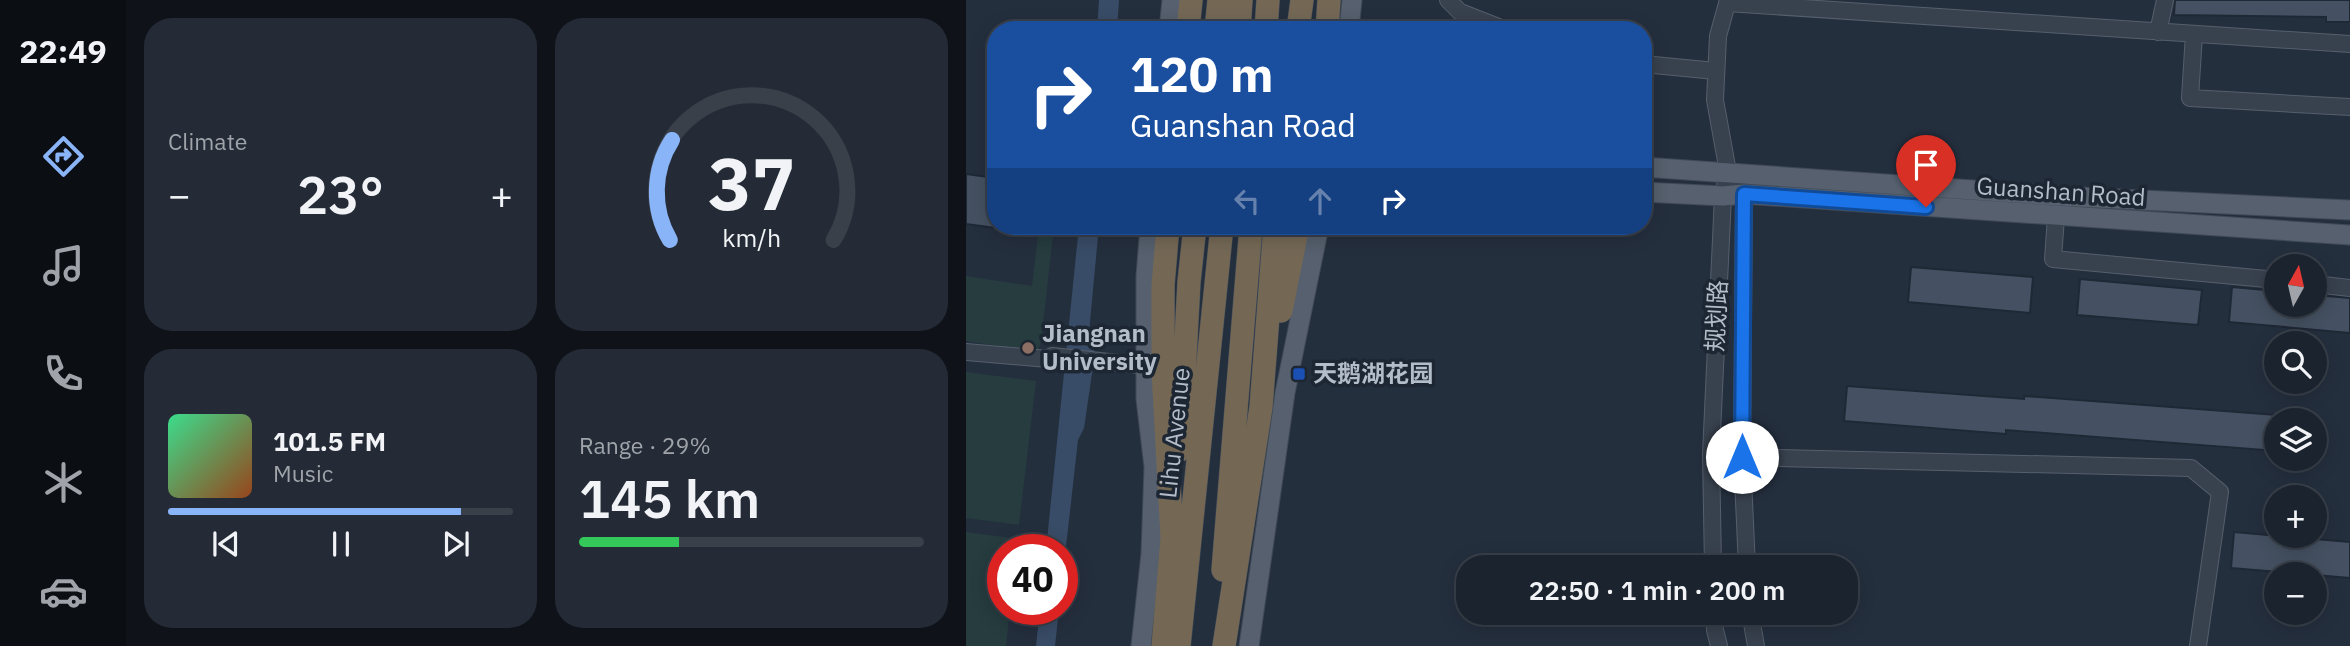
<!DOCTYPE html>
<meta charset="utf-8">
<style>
:root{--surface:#1b232e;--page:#242b36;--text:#f1f3f6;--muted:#a0a4aa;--line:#39404a;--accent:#8ab4f8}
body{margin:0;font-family:"IBM Plex Sans","Noto Sans SC",sans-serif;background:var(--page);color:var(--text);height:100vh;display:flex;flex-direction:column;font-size:26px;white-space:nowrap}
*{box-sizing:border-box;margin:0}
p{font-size:23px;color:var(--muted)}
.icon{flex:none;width:38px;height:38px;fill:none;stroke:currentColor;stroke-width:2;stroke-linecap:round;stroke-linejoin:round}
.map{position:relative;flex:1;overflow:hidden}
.sheet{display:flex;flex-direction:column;gap:18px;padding:18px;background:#0f1319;width:840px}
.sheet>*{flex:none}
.top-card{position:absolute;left:21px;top:21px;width:665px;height:214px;border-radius:28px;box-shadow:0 4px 18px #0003,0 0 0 2px var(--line);background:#1a4fa0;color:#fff;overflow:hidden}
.needle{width:46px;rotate:8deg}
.fabs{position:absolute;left:1298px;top:254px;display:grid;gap:14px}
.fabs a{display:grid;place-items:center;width:63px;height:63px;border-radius:50%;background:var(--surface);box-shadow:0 4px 18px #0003,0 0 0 2px var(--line);font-size:35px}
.speed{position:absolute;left:21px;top:534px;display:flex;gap:14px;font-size:35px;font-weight:700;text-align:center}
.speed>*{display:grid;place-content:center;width:91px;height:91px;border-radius:50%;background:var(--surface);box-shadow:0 4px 18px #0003,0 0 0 2px var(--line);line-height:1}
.speed .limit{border:10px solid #d22;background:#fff;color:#111}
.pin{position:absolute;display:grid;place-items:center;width:60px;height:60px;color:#fff;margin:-72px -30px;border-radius:50% 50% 50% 0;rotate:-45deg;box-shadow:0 0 7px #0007}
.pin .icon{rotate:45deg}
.me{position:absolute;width:77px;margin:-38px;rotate:0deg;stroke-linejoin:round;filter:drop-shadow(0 0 5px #0008)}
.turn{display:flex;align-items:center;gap:24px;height:147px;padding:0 28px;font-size:32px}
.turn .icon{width:91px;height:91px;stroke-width:2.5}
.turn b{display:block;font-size:49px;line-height:60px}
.lanes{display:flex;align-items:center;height:66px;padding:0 28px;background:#0003;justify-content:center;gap:35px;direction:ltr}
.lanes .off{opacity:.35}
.big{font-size:52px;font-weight:600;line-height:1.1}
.sheet .tile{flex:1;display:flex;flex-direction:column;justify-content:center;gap:10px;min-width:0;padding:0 24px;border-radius:28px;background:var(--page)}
.sheet .dial{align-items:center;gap:0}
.dial svg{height:182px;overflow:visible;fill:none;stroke:var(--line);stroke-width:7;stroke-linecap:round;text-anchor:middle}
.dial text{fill:var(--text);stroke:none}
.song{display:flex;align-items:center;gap:21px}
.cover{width:84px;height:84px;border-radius:10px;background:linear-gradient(135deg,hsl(150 70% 55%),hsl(20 70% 35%))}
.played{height:7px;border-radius:4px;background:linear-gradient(90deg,var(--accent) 85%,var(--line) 85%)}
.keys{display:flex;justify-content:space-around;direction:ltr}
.heat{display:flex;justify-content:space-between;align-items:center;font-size:38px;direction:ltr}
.charge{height:10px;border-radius:5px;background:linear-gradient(90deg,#34c759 29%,var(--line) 0)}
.sheet .tiles{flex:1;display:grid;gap:18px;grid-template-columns:repeat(2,1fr)}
.trip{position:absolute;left:490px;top:555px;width:402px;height:70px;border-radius:28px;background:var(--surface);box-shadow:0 4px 18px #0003,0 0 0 2px var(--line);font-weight:600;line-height:70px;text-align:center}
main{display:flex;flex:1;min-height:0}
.tab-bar{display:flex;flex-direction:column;width:126px;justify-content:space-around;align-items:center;background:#0b0e12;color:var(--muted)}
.tab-bar .icon{width:49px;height:49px}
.tab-bar .current{color:var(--accent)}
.tab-bar b{font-size:32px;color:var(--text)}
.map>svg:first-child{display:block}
.green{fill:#263c3f}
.water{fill:#394c67}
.building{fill:#455162;stroke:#1f2835;stroke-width:2}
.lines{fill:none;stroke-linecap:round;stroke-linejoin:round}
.minor-casing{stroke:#565f6c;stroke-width:18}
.major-casing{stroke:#414a57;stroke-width:21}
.highway-casing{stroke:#434c59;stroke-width:24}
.minor{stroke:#38414e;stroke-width:16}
.major{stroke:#56606e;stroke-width:19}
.highway{stroke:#746855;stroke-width:23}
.route-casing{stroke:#114b97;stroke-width:18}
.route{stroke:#1a73e8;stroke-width:12}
.education-dot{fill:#8d6e63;stroke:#1d2633;stroke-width:2.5}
.transit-dot{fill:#1a4fb4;stroke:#1d2633;stroke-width:2.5}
.labels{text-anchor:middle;stroke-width:7;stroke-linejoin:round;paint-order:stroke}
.street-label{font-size:24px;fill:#b4bcc9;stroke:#1d2633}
.poi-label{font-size:24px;font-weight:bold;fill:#b4bcc9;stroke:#1d2633;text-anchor:start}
</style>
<main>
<nav class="tab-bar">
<b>22:49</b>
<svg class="icon current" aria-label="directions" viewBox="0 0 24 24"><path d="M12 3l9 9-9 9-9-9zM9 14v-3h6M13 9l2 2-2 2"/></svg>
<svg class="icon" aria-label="music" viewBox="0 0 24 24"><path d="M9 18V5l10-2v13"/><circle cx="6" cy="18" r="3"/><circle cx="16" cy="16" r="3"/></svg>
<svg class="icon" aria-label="phone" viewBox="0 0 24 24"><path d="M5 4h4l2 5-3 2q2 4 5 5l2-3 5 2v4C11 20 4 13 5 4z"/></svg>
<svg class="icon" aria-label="climate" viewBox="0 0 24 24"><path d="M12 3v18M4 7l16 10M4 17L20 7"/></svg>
<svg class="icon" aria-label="car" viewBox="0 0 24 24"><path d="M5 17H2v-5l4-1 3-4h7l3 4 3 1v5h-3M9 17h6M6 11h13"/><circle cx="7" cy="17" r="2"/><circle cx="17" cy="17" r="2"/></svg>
</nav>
<section class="sheet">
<div class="tiles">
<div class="tile"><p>Climate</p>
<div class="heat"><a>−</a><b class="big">23°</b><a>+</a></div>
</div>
<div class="tile dial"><svg viewBox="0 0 100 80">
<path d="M14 69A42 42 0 1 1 86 69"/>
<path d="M14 69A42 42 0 0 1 15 25" stroke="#8ab4f8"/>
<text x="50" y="56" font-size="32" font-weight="700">37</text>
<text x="50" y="72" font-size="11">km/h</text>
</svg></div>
<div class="tile">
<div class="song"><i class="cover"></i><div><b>101.5 FM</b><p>Music</p></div></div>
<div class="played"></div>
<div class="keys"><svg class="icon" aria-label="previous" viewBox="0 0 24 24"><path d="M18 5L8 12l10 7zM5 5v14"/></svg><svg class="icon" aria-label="pause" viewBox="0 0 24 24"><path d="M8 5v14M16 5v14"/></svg><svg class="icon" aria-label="next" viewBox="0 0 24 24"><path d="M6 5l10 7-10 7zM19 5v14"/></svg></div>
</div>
<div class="tile"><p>Range · 29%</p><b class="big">145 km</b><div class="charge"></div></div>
</div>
</section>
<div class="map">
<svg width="1384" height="646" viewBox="0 0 1384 646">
<rect width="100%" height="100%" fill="#242f3e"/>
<path class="green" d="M73,226h15l-13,116 -3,8 -8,1 -64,-10v-65l66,10z
M0,372l70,9 -17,144 -53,-7z
M0,532l52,7 -1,10 -14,1v59h7l-4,37h-40z"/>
<path class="water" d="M133,0h20l-2,30h-20z
M113,226h20l-10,106 6,21 -11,75 -6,12 -16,142v-32h-16z
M74,609h19l-4,37h-19z"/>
<path class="building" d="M1209,0h175v22h-24v-5l-152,-2z
M0,174l30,4v50l-30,-4z
M945,267l122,10 -3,36 -122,-11z
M1114,279l122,11 -4,35 -121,-10z
M1266,287l45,4v13h38v-9l35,3v35l-121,-11z
M881,386l177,13v-3l253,19v36l-271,-21v4l-162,-13z
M1268,532l116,10v36l-119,-10z"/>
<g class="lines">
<defs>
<path id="minor" d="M482,0l12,12 46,18
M761,3l623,41
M1192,32l7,-32
M1228,34l-4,64 160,9
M677,64l73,7
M772,185l6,9 -2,263 5,110
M1091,203l-4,56 224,21
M1349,284l35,4
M0,352l82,7 4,-3 95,10
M776,457l449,11 29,24 -22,154
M747,567l-2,-113 12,-258 5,-24 -13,-72 3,-64 10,-36
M748,612l1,18 4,16
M784,612l6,34"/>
<path id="major" d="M203,30l3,-30
M383,30l3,-30
M677,167l415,29 292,14
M677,192l80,4 21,-2 606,41
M175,646l10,-92 3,-87 -8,-68v-123l4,-50
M283,646l36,-253 34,-167"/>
<path id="highway" d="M222,30l3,-30
M250,30l3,-30
M273,30l2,-30
M300,30l2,-30
M332,30l4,-30
M361,30l2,-30
M315,311l17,-85
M214,450l9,-168 6,-56
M257,570l28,-344
M197,646l9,-108 -9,-166v-87l5,-59
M213,646l43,-420
M258,646l37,-239 14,-181"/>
</defs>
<use href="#minor" class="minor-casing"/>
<use href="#major" class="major-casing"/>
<use href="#highway" class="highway-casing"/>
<use href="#minor" class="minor"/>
<use href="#major" class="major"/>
<use href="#highway" class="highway"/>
</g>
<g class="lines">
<defs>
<path id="route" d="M776,457l2,-263 182,13"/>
</defs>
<use href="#route" class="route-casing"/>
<use href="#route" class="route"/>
</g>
<circle class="education-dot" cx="62" cy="348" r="7"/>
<rect class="transit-dot" x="326" y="367" width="14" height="14" rx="3.5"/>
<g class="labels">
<g class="street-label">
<text transform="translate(1095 192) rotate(4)" y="8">Guanshan Road</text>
<text transform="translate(751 316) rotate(-87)" y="8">规划路</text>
<text transform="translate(209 433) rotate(-84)" y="8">Lihu Avenue</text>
</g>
<g class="poi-label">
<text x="76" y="342">Jiangnan<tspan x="76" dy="28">University</tspan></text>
<text x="347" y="382">天鹅湖花园</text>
</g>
</g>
</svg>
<div class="fabs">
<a><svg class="needle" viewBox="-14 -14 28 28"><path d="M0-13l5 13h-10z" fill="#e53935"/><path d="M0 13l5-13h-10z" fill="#a0a4aa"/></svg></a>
<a><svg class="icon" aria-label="search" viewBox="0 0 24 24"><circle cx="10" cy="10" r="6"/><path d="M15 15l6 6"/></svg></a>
<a><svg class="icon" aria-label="layers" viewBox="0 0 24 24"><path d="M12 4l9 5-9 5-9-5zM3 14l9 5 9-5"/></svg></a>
<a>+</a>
<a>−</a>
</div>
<div class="speed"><div class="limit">40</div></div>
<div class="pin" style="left:960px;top:207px;background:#d93025"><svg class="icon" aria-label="arrive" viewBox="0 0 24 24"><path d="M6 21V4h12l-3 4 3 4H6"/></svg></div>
<svg class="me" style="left:776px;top:457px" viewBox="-20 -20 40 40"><circle r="19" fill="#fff"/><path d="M0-13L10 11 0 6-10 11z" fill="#1a73e8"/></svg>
<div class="trip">22:50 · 1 min · 200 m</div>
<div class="top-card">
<div class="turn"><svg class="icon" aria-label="right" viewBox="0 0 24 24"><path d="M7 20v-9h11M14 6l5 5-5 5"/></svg><div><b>120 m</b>Guanshan Road</div></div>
<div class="lanes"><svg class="icon off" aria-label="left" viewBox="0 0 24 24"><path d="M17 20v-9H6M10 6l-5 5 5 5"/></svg><svg class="icon off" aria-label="ahead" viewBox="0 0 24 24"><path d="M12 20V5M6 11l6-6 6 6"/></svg><svg class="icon" aria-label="right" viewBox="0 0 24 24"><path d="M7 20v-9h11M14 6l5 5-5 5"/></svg></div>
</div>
</div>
</main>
